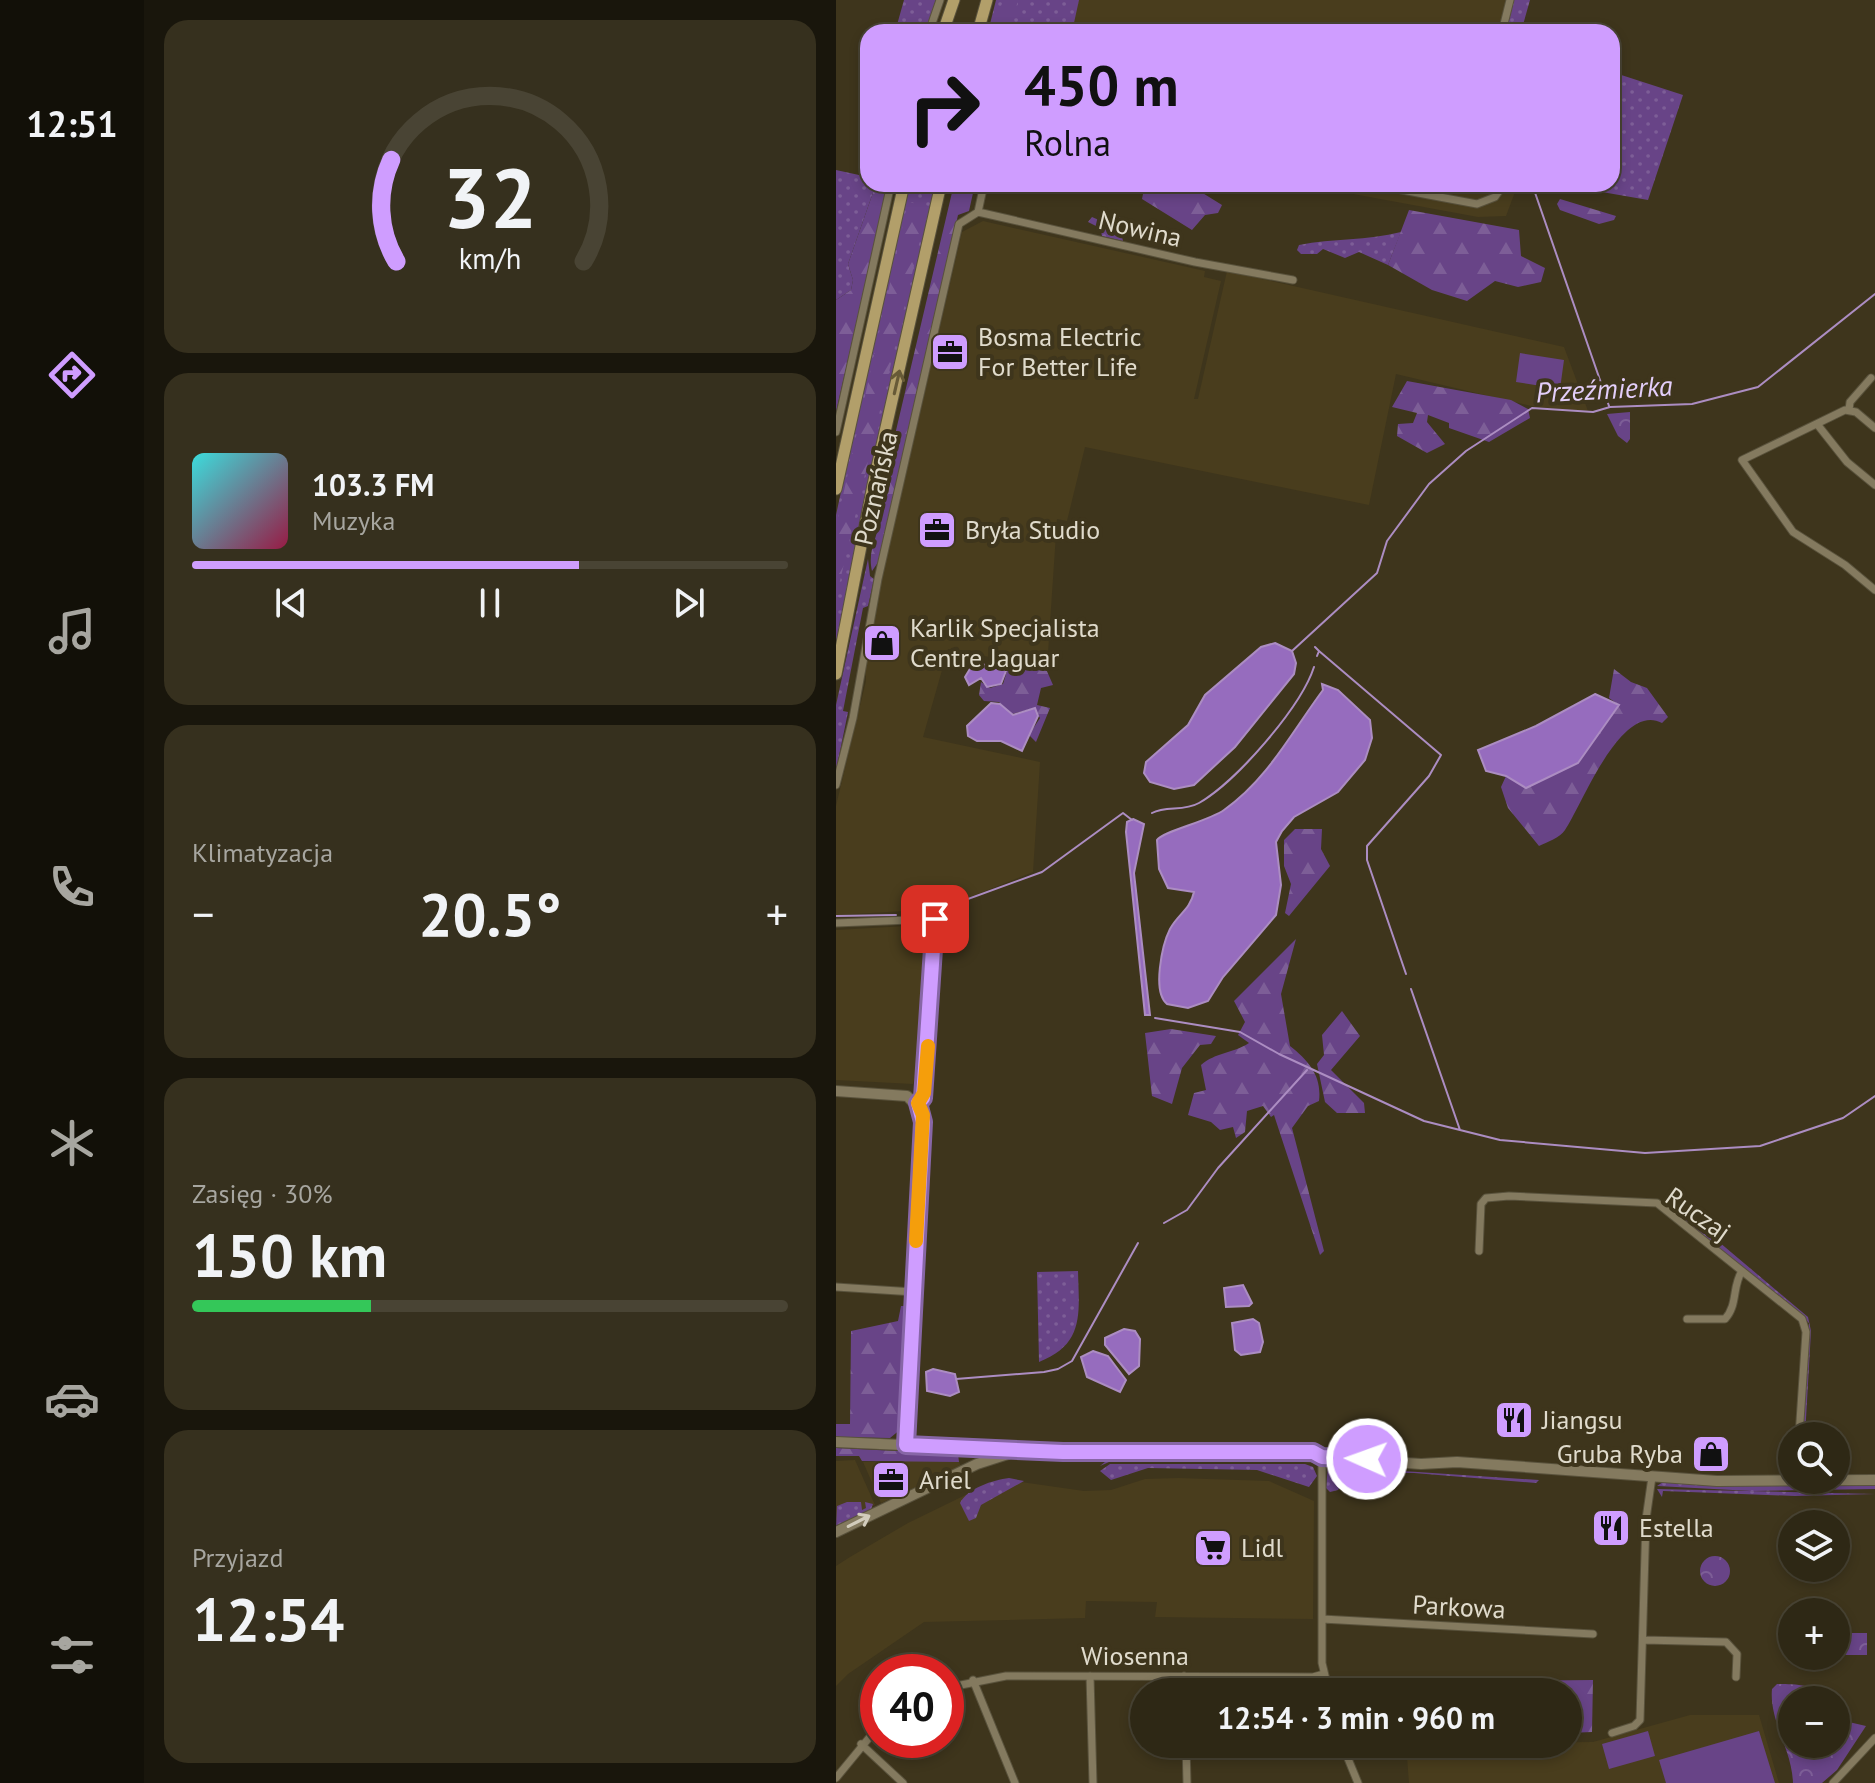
<!DOCTYPE html>
<html lang="pl">
<meta charset="utf-8">
<style>
:root{--surface:#2e2815;--page:#36301e;--text:#f1f3f6;--muted:#a7a6a0;--line:#494434;--accent:#cf9dff}
body{margin:0;font-family:"PT Sans",sans-serif;background:var(--page);color:var(--text);height:100vh;display:flex;flex-direction:column;font-size:30px;white-space:nowrap}
*{box-sizing:border-box;margin:0}
p{font-size:26px;color:var(--muted)}
.icon{flex:none;width:44px;height:44px;fill:none;stroke:currentColor;stroke-width:2;stroke-linecap:round;stroke-linejoin:round}
.map{position:relative;flex:1;overflow:hidden}
.side{display:flex;flex-direction:column;gap:20px;padding:20px;background:#19160c;width:692px}
.side>*{flex:none}
.top-card{position:absolute;left:24px;top:24px;width:760px;height:168px;border-radius:24px;box-shadow:0 4px 12px #0003,0 0 0 2px var(--line);background:#cf9dff;color:#111;overflow:hidden}
.fabs{position:absolute;left:942px;top:1422px;display:grid;gap:16px}
.fabs a{display:grid;place-items:center;width:72px;height:72px;border-radius:50%;background:var(--surface);box-shadow:0 4px 12px #0003,0 0 0 2px var(--line);font-size:40px}
.speed{position:absolute;left:24px;top:1654px;display:flex;gap:16px;font-size:40px;font-weight:700;text-align:center}
.speed>*{display:grid;place-content:center;width:104px;height:104px;border-radius:50%;background:var(--surface);box-shadow:0 4px 12px #0003,0 0 0 2px var(--line);line-height:1}
.speed .limit{border:12px solid #d22;background:#fff;color:#111}
.pin{position:absolute;display:grid;place-items:center;width:68px;height:68px;color:#fff;margin:-34px;border-radius:16px;box-shadow:0 4px 12px #0006}
.me{position:absolute;width:88px;margin:-44px;rotate:272deg;stroke-linejoin:round;filter:drop-shadow(0 0 6px #0008)}
.turn{display:flex;align-items:center;gap:28px;height:168px;padding:0 32px;font-size:36px}
.turn .icon{width:104px;height:104px;stroke-width:2.5}
.turn b{display:block;font-size:56px;line-height:68px}
.big{font-size:60px;font-weight:800;line-height:1.1}
.side .card{flex:1;display:flex;flex-direction:column;justify-content:center;gap:12px;min-width:0;padding:0 28px;border-radius:24px;background:var(--page)}
.side .dial{align-items:center;gap:0}
.dial svg{height:208px;overflow:visible;fill:none;stroke:var(--line);stroke-width:7;stroke-linecap:round;text-anchor:middle}
.dial text{fill:var(--text);stroke:none}
.song{display:flex;align-items:center;gap:24px}
.cover{width:96px;height:96px;border-radius:12px;background:linear-gradient(135deg,hsl(180 70% 55%),hsl(340 70% 35%))}
.played{height:8px;border-radius:4px;background:linear-gradient(90deg,var(--accent) 65%,var(--line) 65%)}
.keys{display:flex;justify-content:space-around;direction:ltr}
.heat{display:flex;justify-content:space-between;align-items:center;font-size:44px;direction:ltr}
.charge{height:12px;border-radius:6px;background:linear-gradient(90deg,#34c759 30%,var(--line) 0)}
.trip{position:absolute;left:294px;top:1678px;width:452px;height:80px;border-radius:40px;background:var(--surface);box-shadow:0 4px 12px #0003,0 0 0 2px var(--line);font-weight:800;line-height:80px;text-align:center}
main{display:flex;flex:1;min-height:0}
.dock{display:flex;flex-direction:column;width:144px;justify-content:space-around;align-items:center;background:#121008;color:var(--muted)}
.dock .icon{width:56px;height:56px}
.dock .active{color:var(--accent)}
.dock b{font-size:36px;color:var(--text)}
.map>svg:first-child{display:block}
.built{fill:#493d1d}
.grass{fill:url(#grass-dots)}
.forest{fill:url(#forest-firs)}
.park{fill:url(#park-crowns)}
.garden{fill:#684487}
.water{fill:#966cbe;stroke:#ac8dc2;stroke-width:2}
.lines{fill:none;stroke-linecap:round;stroke-linejoin:round}
.stream{stroke:#ac8dc2;stroke-width:2}
.street-casing{stroke:#59523c;stroke-width:9}
.secondary-casing{stroke:#59523c;stroke-width:12}
.primary-casing{stroke:#59523c;stroke-width:13}
.street{stroke:#847a5f;stroke-width:7}
.secondary{stroke:#847a5f;stroke-width:10}
.primary{stroke:#b29f6a;stroke-width:11}
.oneway{stroke:#675a37}
.oneway2{stroke:#d2ccbc}
.route-casing{stroke:#8766a6;stroke-width:20}
.route{stroke:#cf9dff;stroke-width:14}
.slow{stroke:#f59e0b;stroke-width:14}
.labels{text-anchor:middle;stroke-width:8;stroke-linejoin:round;paint-order:stroke}
.street-label{font-size:26px;fill:#e0dbcc;stroke:#3e351c}
.poi-label{font-size:26px;fill:#e0dbcc;stroke:#3e351c;text-anchor:start}
.water-label{font-size:28px;font-style:italic;fill:#e3cef9;stroke:#3e351c}
</style>
<main>
<nav class="dock">
<b>12:51</b>
<svg class="icon active" aria-label="directions" viewBox="0 0 24 24"><path d="M12 3l9 9-9 9-9-9zM9 14v-3h6M13 9l2 2-2 2"/></svg>
<svg class="icon" aria-label="music" viewBox="0 0 24 24"><path d="M9 18V5l10-2v13"/><circle cx="6" cy="18" r="3"/><circle cx="16" cy="16" r="3"/></svg>
<svg class="icon" aria-label="phone" viewBox="0 0 24 24"><path d="M5 4h4l2 5-3 2q2 4 5 5l2-3 5 2v4C11 20 4 13 5 4z"/></svg>
<svg class="icon" aria-label="climate" viewBox="0 0 24 24"><path d="M12 3v18M4 7l16 10M4 17L20 7"/></svg>
<svg class="icon" aria-label="car" viewBox="0 0 24 24"><path d="M5 17H2v-5l4-1 3-4h7l3 4 3 1v5h-3M9 17h6M6 11h13"/><circle cx="7" cy="17" r="2"/><circle cx="17" cy="17" r="2"/></svg>
<svg class="icon" aria-label="filters" viewBox="0 0 24 24"><path d="M4 7h16M4 17h16"/><circle cx="9" cy="7" r="2"/><circle cx="15" cy="17" r="2"/></svg>
</nav>
<section class="side">
<div class="card dial"><svg viewBox="0 0 100 80">
<path d="M14 69A42 42 0 1 1 86 69"/>
<path d="M14 69A42 42 0 0 1 12 30" stroke="#cf9dff"/>
<text x="50" y="56" font-size="32" font-weight="700">32</text>
<text x="50" y="72" font-size="11">km/h</text>
</svg></div>
<div class="card">
<div class="song"><i class="cover"></i><div><b>103.3 FM</b><p>Muzyka</p></div></div>
<div class="played"></div>
<div class="keys"><svg class="icon" aria-label="previous" viewBox="0 0 24 24"><path d="M18 5L8 12l10 7zM5 5v14"/></svg><svg class="icon" aria-label="pause" viewBox="0 0 24 24"><path d="M8 5v14M16 5v14"/></svg><svg class="icon" aria-label="next" viewBox="0 0 24 24"><path d="M6 5l10 7-10 7zM19 5v14"/></svg></div>
</div>
<div class="card"><p>Klimatyzacja</p>
<div class="heat"><a>−</a><b class="big">20.5°</b><a>+</a></div>
</div>
<div class="card"><p>Zasięg · 30%</p><b class="big">150 km</b><div class="charge"></div></div>
<div class="card"><p>Przyjazd</p><b class="big">12:54</b></div>
</section>
<div class="map">
<svg width="1039" height="1783" viewBox="0 0 1039 1783">
<defs>
<pattern id="grass-dots" width="8" height="8" patternUnits="userSpaceOnUse" patternTransform="scale(2)"><rect width="8" height="8" fill="#684487"/><path d="M2 2h.1M6 6h.1" fill="none" stroke="#7d5e97" stroke-width="1.8" stroke-linecap="round"/></pattern>
<pattern id="forest-firs" width="22" height="20" patternUnits="userSpaceOnUse" patternTransform="scale(2)"><rect width="22" height="20" fill="#684487"/><path d="M5 1l3.5 6h-7zM16 11l3.5 6h-7z" fill="#7d5e97"/></pattern>
<pattern id="park-crowns" width="20" height="18" patternUnits="userSpaceOnUse" patternTransform="scale(2)"><rect width="20" height="18" fill="#684487"/><path d="M2 6a3 3 0 1 1 6 0M12 15a3 3 0 1 1 6 0" fill="none" stroke="#7d5e97"/></pattern>
</defs>
<rect width="100%" height="100%" fill="#3e351c"/>
<path class="built" d="M163,0h523l-6,32h-525z
M463,184h219l-12,32 -28,1z
M147,221l222,50 -1,6 17,4 -27,118h4l29,-128 337,76 24,64 -52,-4 -140,-33 -27,131 -284,-58 -18,74 -10,-2 -10,149 -99,-19 -25,88 117,25 -7,110 -93,37 -104,6v-109l30,-125 -1,-29 97,-420z
M89,925l4,3 -6,116 -10,40 -77,-4v-150z
M69,1459l53,1 3,6 -80,37 -18,-41h41z
M19,1460l20,45 -39,15v-59z
M342,1478l91,3 45,20 -1,118 -158,-2 2,-15 -71,-1 -1,17 -161,4 -76,52 -12,12v-120l14,-9 58,-34 80,-39 20,-4 76,11 27,-1 34,-11z
M854,1715h69l20,68h-370l-3,-39 187,-2z"/>
<path class="grass" d="M68,0h32l-10,32h-31z
M160,0h83l-7,32h-84z
M678,0h16l-9,32h-15z
M776,72l71,23 -35,105 -92,-16h56z
M32,144v40h8l-28,80 5,16 -2,10 -15,10v-130l23,5z
M72,184h31l-103,458v-127z
M256,217l18,8 5,-8h7l3,3 -5,9 3,12 -21,-5 -2,-8 -12,-6z
M565,232l-13,33 -29,-13 -14,6 -22,-9 -6,5h-16l-4,-4 2,-5c34,-7 68,-4 102,-13z
M32,559l2,17 4,3 -6,27 -5,2 -20,103 5,1 -12,59v-66z
M836,1197l9,13 127,107 3,14 -6,105h-3l7,-113 -17,-17 -129,-100z
M242,1271c1,42 7,73 -39,91l-2,-90z
M275,1457h81l4,3 18,-3 88,4 -193,1 -9,4z
M274,1464h195l8,3 4,9 -8,11 -52,-17 -109,-2 -37,12 -11,-9z
M492,1466l211,14 -3,3 -122,-10h-56l-11,5 -9,12 -8,2 -4,-4z
M173,1478l15,3 -43,24 -5,13 -7,3 -9,-18c8,-15 33,-23 49,-25z
M827,1482l94,4 118,-2v5l-123,2 -95,-5z
M821,1489l218,5 -80,2 -132,-5 -1,6z
M11,1502h14l1,8 4,-2 -1,-6 8,2 -3,8 -34,17 1,-23z"/>
<path class="forest" d="M167,0h15l-8,32h-16z
M40,184h12l-52,228v-112l15,-10 2,-10 -5,-16z
M118,184h21l-6,27 -11,4 -79,346 -7,10c-6,-26 12,-38 6,-64z
M309,184h59l-3,8 21,13 -4,8 -13,2 -13,15 -50,-31z
M724,199l56,17 -2,4 -15,4 -39,-14 -3,-6z
M72,202l20,4 -89,379 -3,-1v-57z
M573,210l110,20 2,26 24,12 -4,14 -23,5 -23,-6 -28,20 -35,-11 -44,-25z
M571,381l104,19 17,9 2,9 -41,24 -40,-14v-5l-21,-8 -1,7 18,22 -18,9 -30,-17 1,-12 15,-1 4,-10 -25,-6z
M160,660l50,9 7,16 -12,3 -4,17 13,3 -14,34 -7,-7 11,-17 -6,-10 -22,6 -13,-12 -15,-1 -5,-6 2,-13 9,6 13,-4 4,-13z
M778,669l17,13 16,6 21,29 -6,6c-41,-22 -80,82 -97,107 -5,8 -18,12 -26,16l-31,-38 -7,-21 5,-11 20,12 52,-25 41,-58 -10,-7z
M459,829h27l-1,20 9,17 -41,50 -4,-3 6,-29 -7,-18v-26z
M460,939l-15,55 9,52c19,15 32,30 29,55l-11,5 -16,22 32,123 -4,4 -46,-140 -3,2 -8,-11 -16,5 -2,21 -9,6 -3,-11 -13,3 -9,-8 -23,-7 6,-22 12,-3 -5,-25c15,-13 31,-11 48,-22l-11,-8 7,-13 -11,-21z
M506,1011l18,25 -29,34 33,33 1,10h-28l-12,-11 -8,-38 7,-9 -2,-20z
M335,1029l45,7 -5,8 -11,1 -18,23 -10,36 -20,-8 -7,-63z
M65,1306h7l-7,123 -11,9 -54,-1v-13h14l1,-93 47,-10z
M0,1448l122,6 1,8 -97,-1 -3,-5h-23z
M757,1680l-1,52 -24,1v-41h-69l-1,-11z"/>
<path class="park" d="M794,412v27l-3,4 -9,-7 -11,-22z
M864 1571a15 15 0 1 1 30 0a15 15 0 1 1-30 0Z
M1000,1633h31v22h-31z
M941,1684c19,0 39,0 51,16h-36v44h44v-25l30,7 -29,44 -15,13h-29c-1,-34 -24,-62 -21,-94z"/>
<path class="garden" d="M684,353l44,7 -4,29 -44,-7z
M812,1731l7,25 -46,13 -7,-25z
M923,1731l16,52h-109l-7,-23z"/>
<path class="water" d="M439,643l17,8 4,12 -2,11 -59,73 -41,38 -20,4 -24,-7 -6,-9 2,-11 42,-37 17,-30 56,-48z
M140,659l10,7 6,-4 14,9 -5,13 -14,3 -6,-9 -12,7 -4,-8z
M486,684l16,6 32,30 2,18 -7,22 -27,32 -44,25 -12,14 -6,11 5,43 -5,30 -53,62 -15,24 -20,7 -21,-4c-15,-12 -5,-59 3,-75 8,-15 20,-19 24,-37l-26,-4 -9,-19 -2,-29c4,-8 52,-19 67,-30 44,-31 67,-77 99,-120z
M759,694l24,11 -41,58 -52,25 -20,-12 -20,-5 -8,-21 58,-24z
M155,703l9,1 13,11 22,-7 3,8 -16,35 -21,-10h-24l-9,-5 -1,-10z
M297,819l11,5 -10,49 16,142h-5l-19,-183 1,-10z
M407,1285l9,18 -3,3 -23,1 -2,-19z
M417,1319l6,4 4,19 -3,10 -19,3 -6,-5 -3,-27z
M288,1329l11,2 5,8 -1,27 -10,8 -24,-29v-7z
M257,1351l15,5 18,24 -6,12 -33,-15 -6,-20z
M97,1369l22,5 4,18 -9,4 -23,-5 -1,-19z"/>
<g class="lines">
<path class="stream" d="M696,184l77,222
M479,647l4,4 -2,5
M456,651l85,-78 10,-32 42,-57 37,-33 66,-43 61,4 17,-5 82,-3 66,-17 117,-93
M483,651l122,104 -12,21 -62,70v14l39,114
M316,813c14,-8 31,-1 47,-10 37,-21 102,-96 115,-136
M99,911l107,-39 81,-59 9,7
M69,914l16,-2
M0,916l60,-1
M575,989l49,141
M319,1018l85,14 39,22 145,67 76,19 145,13 115,-7 83,-28 32,-22
M328,1223l23,-13 31,-42 89,-98
M120,1379l88,-7 14,-3 14,-8 66,-118"/>
<defs>
<path id="street" d="M93,32l11,-32
M666,32l8,-32
M534,184l107,20 18,-7 9,-13
M142,212l217,50 98,18
M142,212l6,-28
M1013,410l1,-8 21,-24
M981,424l30,38 28,23
M1039,428l-19,-16 -11,-2 -103,50 51,72 52,33 30,25
M0,432l55,-248
M0,785l17,-67 25,-139 81,-355 19,-12
M0,923l99,-4 -12,179 -5,5
M643,1251l2,-47 5,-6 23,-2 148,7 145,116 4,13 -7,104
M0,1287l78,5
M851,1319h38c13,-14 7,-33 17,-48
M486,1457v206l7,29
M486,1619l271,15
M808,1640l82,2 11,12 -1,23
M254,1676l3,107
M348,1676l1,16
M137,1680l42,103
M110,1688l60,-12 307,1 11,-3
M776,1733l22,-7 6,-6 6,-201 6,-42
M25,1744l42,39
M350,1744l1,39
M506,1744l16,39
M0,1778l42,-51
M997,1783l42,-45"/>
<path id="secondary" d="M0,1091l71,5 15,15 -16,334
M0,1442l220,10 210,1
M423,1453l162,11 36,-2 260,19 158,-1
M0,1532l141,-68 31,-10"/>
<path id="primary" d="M107,32l11,-32
M142,32l9,-32
M0,489l68,-305
M0,674l37,-189 68,-301"/>
</defs>
<use href="#street" class="street-casing"/>
<use href="#secondary" class="secondary-casing"/>
<use href="#primary" class="primary-casing"/>
<use href="#street" class="street"/>
<use href="#secondary" class="secondary"/>
<use href="#primary" class="primary"/>
</g>
<defs><path id="oneway-shaft" d="M-6 0H5M1.5-3L5.5 0L1.5 3" fill="none" stroke-width="1.6" stroke-linecap="round" stroke-linejoin="round" transform="scale(2)"/></defs>
<use class="oneway" href="#oneway-shaft" transform="translate(61 382) rotate(-77)"/>
<use class="oneway2" href="#oneway-shaft" transform="translate(23 1521) rotate(-27)"/>
<g class="lines">
<defs>
<path id="route" d="M99,919l-12,179 -5,5 5,19 -17,323 157,7h250l9,5 45,2"/>
</defs>
<use href="#route" class="route-casing"/>
<use href="#route" class="route"/>
<path class="slow" d="M80,1241l7,-126 -5,-12 6,-10 4,-47"/>
</g>
<defs>
<symbol id="office-square" viewBox="-11 -11 22 22"><rect x="-9" y="-9" width="18" height="18" rx="4" fill="#cf9dff" stroke="#3e351c"/><path d="M-6-3h4V-5.5h4V-3h4V5H-6ZM-1-4.5V-3h2v-1.5ZM-6 0V1H6V0Z" fill="#111"/></symbol>
<symbol id="shop-square" viewBox="-11 -11 22 22"><rect x="-9" y="-9" width="18" height="18" rx="4" fill="#cf9dff" stroke="#3e351c"/><path d="M-5-2.5h2.3a2.7 3.5 0 0 1 5.4 0H5L5.5 6h-11ZM-1.5-2.5h3a1.5 2.3 0 0 0-3 0Z" fill="#111"/></symbol>
<symbol id="restaurant-square" viewBox="-11 -11 22 22"><rect x="-9" y="-9" width="18" height="18" rx="4" fill="#cf9dff" stroke="#3e351c"/><path d="M-5-6h1v4h1v-4h1v4h1v-4h1v5L-1.5 .5V6h-2V.5L-5-1ZM5-6V6H3V1.5H1.5Q1.5-4 5-6Z" fill="#111"/></symbol>
<symbol id="supermarket-square" viewBox="-11 -11 22 22"><rect x="-9" y="-9" width="18" height="18" rx="4" fill="#cf9dff" stroke="#3e351c"/><path d="M-6-5.5h2.5l.6 2H6L4.5 2H-2.5L-4.4-4H-6ZM-1.5 3.2a1.3 1.3 0 1 0 .1 0ZM3 3.2a1.3 1.3 0 1 0 .1 0Z" fill="#111"/></symbol>
</defs>
<g fill-rule="evenodd">
<use href="#office-square" x="92" y="330" width="44" height="44"/>
<use href="#office-square" x="79" y="508" width="44" height="44"/>
<use href="#shop-square" x="24" y="621" width="44" height="44"/>
<use href="#restaurant-square" x="656" y="1398" width="44" height="44"/>
<use href="#shop-square" x="853" y="1432" width="44" height="44"/>
<use href="#office-square" x="33" y="1458" width="44" height="44"/>
<use href="#restaurant-square" x="753" y="1506" width="44" height="44"/>
<use href="#supermarket-square" x="355" y="1526" width="44" height="44"/>
</g>
<g class="labels">
<g class="street-label">
<text transform="translate(304 229) rotate(13)" y="9">Nowina</text>
<text transform="translate(40 488) rotate(-77)" y="9">Poznańska</text>
<text transform="translate(862 1214) rotate(35)" y="9">Ruczaj</text>
<text transform="translate(623 1607) rotate(3)" y="9">Parkowa</text>
<text x="299" y="1665">Wiosenna</text>
</g>
<g class="poi-label">
<text x="142" y="346">Bosma Electric<tspan x="142" dy="30">For Better Life</tspan></text>
<text x="129" y="539">Bryła Studio</text>
<text x="74" y="637">Karlik Specjalista<tspan x="74" dy="30">Centre Jaguar</tspan></text>
<text x="706" y="1429">Jiangsu</text>
<text x="847" y="1463" text-anchor="end">Gruba Ryba</text>
<text x="83" y="1489">Ariel</text>
<text x="803" y="1537">Estella</text>
<text x="405" y="1557">Lidl</text>
</g>
<g class="water-label">
<text transform="translate(768 389) rotate(-3)" y="10">Przeźmierka</text>
</g>
</g>
</svg>
<div class="fabs">
<a><svg class="icon" aria-label="search" viewBox="0 0 24 24"><circle cx="10" cy="10" r="6"/><path d="M15 15l6 6"/></svg></a>
<a><svg class="icon" aria-label="layers" viewBox="0 0 24 24"><path d="M12 4l9 5-9 5-9-5zM3 14l9 5 9-5"/></svg></a>
<a>+</a>
<a>−</a>
</div>
<div class="speed"><div class="limit">40</div></div>
<div class="pin" style="left:99px;top:919px;background:#d93025"><svg class="icon" aria-label="arrive" viewBox="0 0 24 24"><path d="M6 21V4h12l-3 4 3 4H6"/></svg></div>
<svg class="me" style="left:531px;top:1459px" viewBox="-20 -20 40 40"><circle r="17" fill="#cf9dff" stroke="#fff" stroke-width="3"/><path d="M0-11L8 9 0 5-8 9z" fill="#fff"/></svg>
<div class="trip">12:54 · 3 min · 960 m</div>
<div class="top-card">
<div class="turn"><svg class="icon" aria-label="right" viewBox="0 0 24 24"><path d="M7 20v-9h11M14 6l5 5-5 5"/></svg><div><b>450 m</b>Rolna</div></div>
</div>
</div>
</main>
